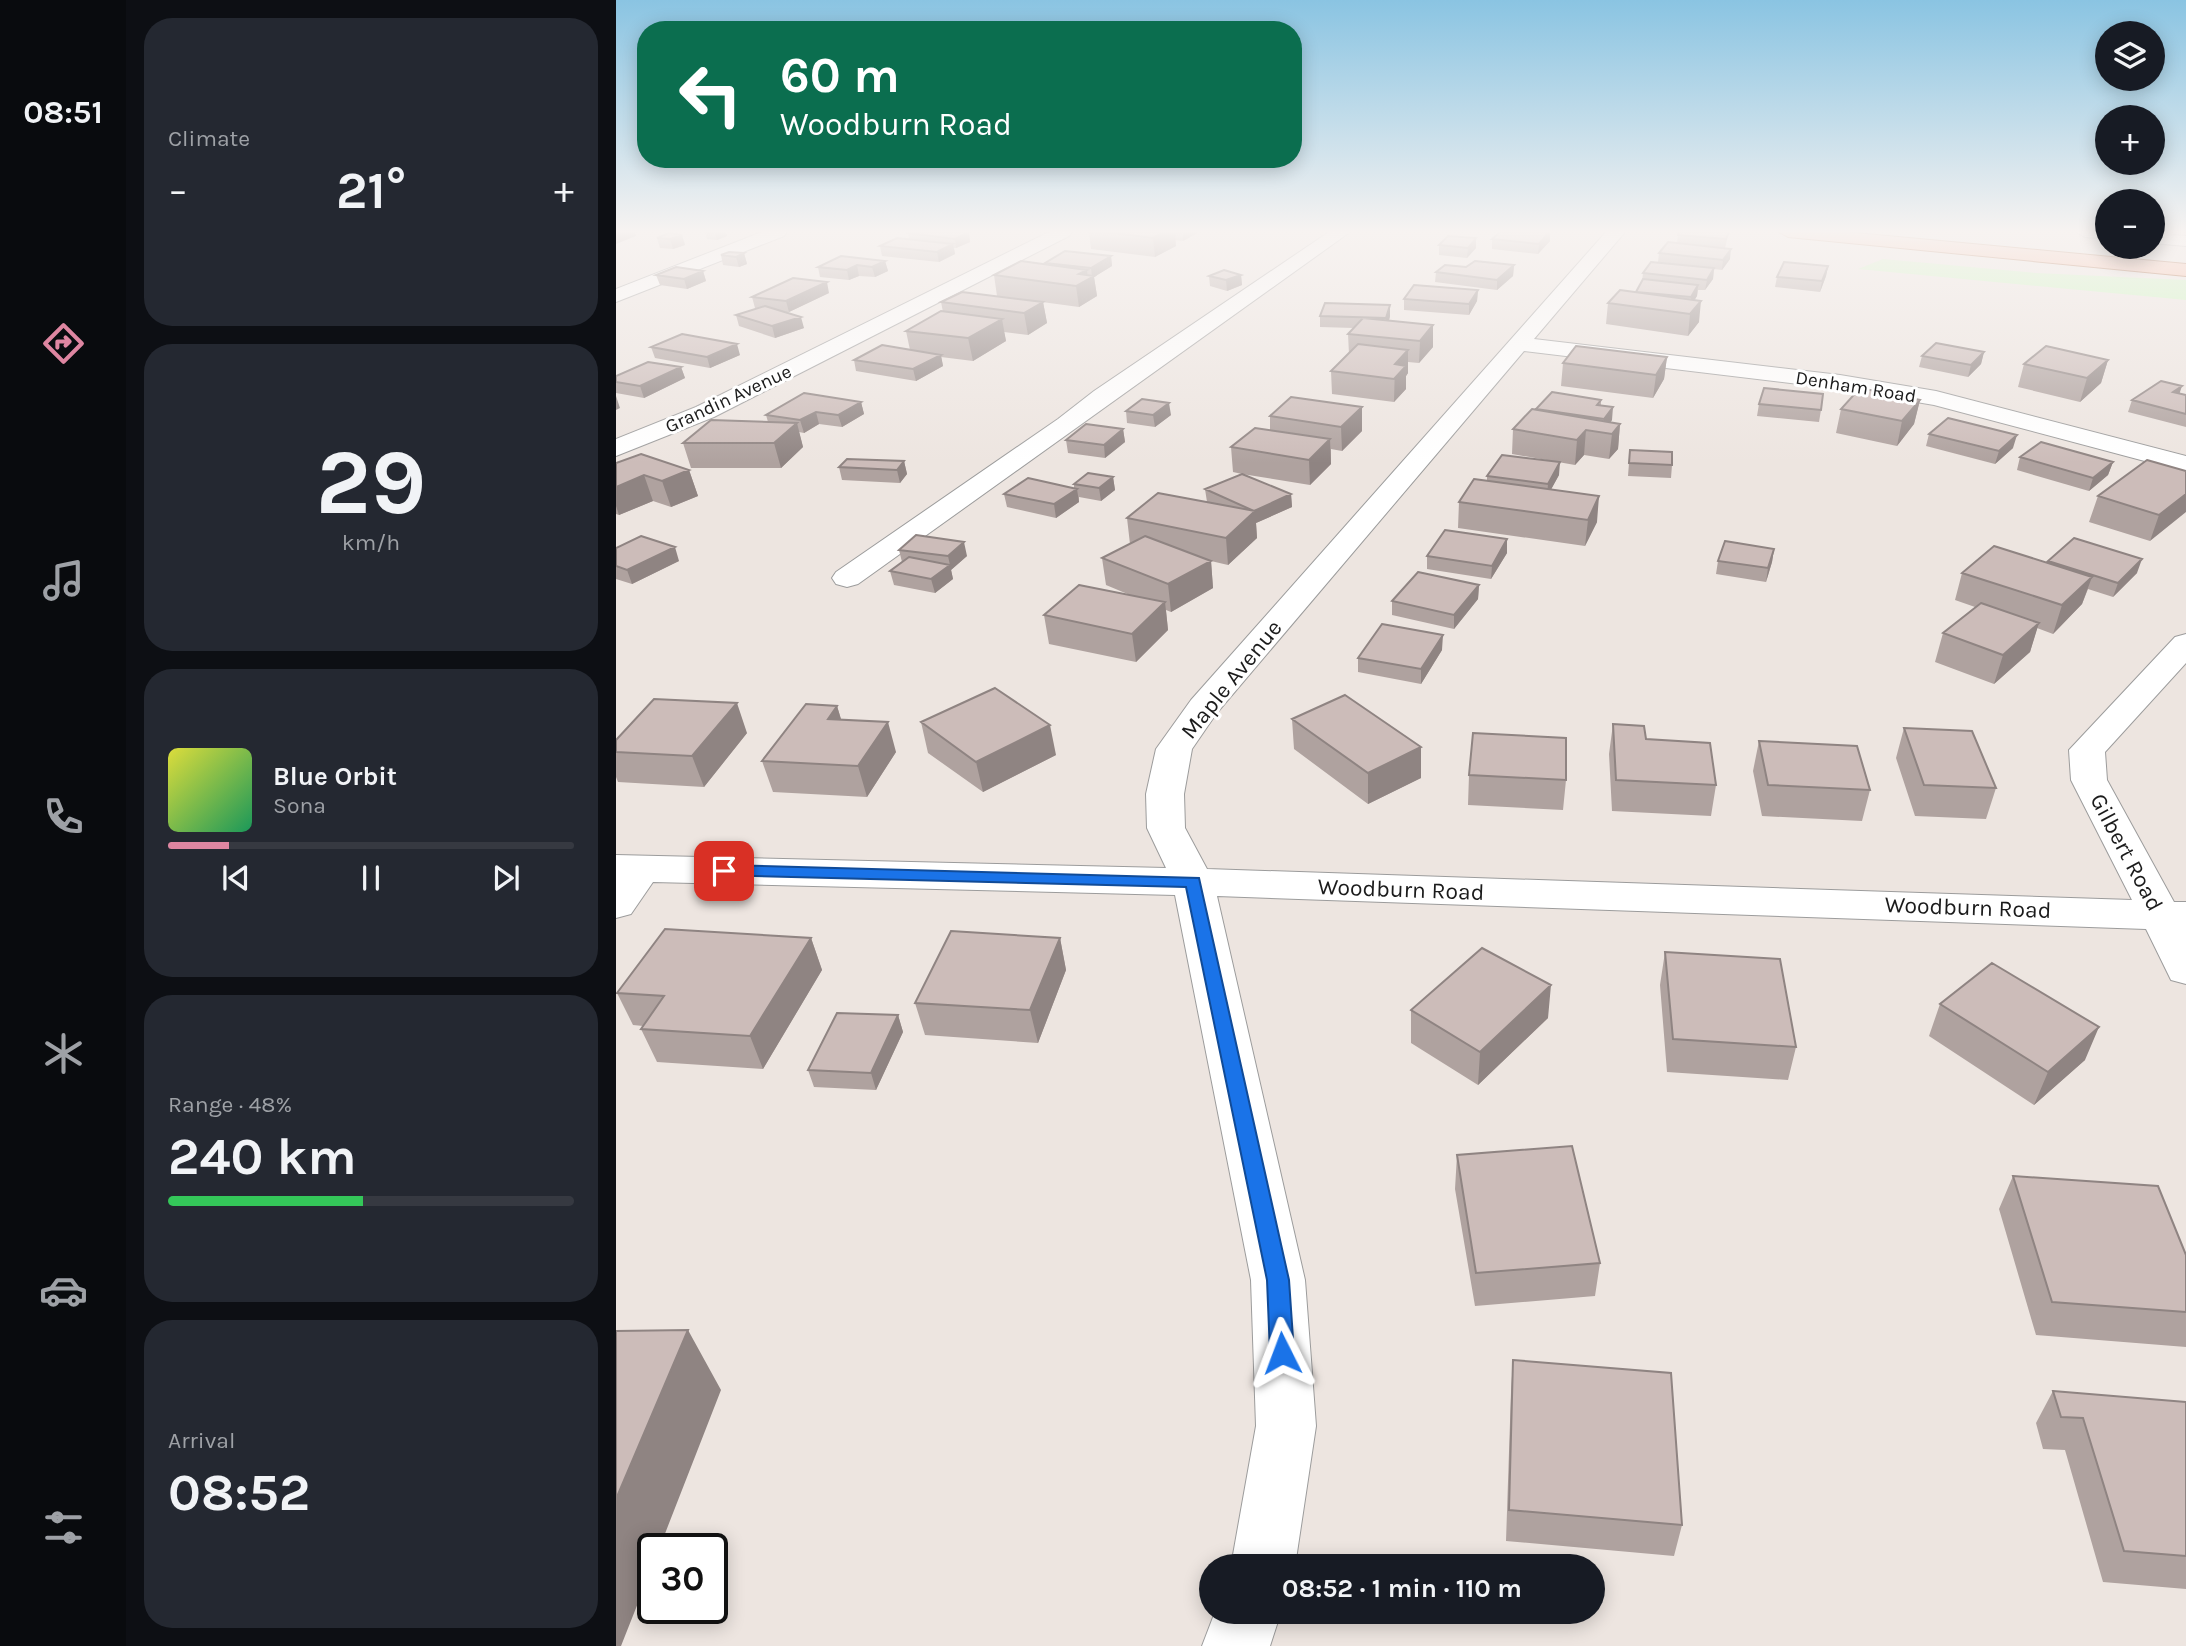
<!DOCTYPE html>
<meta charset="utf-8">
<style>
:root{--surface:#171b24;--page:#242831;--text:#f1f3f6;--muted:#9ea1a6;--line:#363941;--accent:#de86a1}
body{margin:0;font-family:Karla,sans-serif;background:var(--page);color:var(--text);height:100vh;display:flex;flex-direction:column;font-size:26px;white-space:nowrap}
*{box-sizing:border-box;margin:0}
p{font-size:23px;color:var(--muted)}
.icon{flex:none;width:38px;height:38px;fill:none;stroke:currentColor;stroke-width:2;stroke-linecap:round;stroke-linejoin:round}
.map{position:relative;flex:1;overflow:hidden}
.panel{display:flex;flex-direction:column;gap:18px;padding:18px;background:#0d0f14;width:490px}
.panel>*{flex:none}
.guide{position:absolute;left:21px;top:21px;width:665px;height:147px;border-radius:28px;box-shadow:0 4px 18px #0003;background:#0b6e4f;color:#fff;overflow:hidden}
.controls{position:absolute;left:1479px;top:21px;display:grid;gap:14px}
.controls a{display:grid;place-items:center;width:70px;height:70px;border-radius:50%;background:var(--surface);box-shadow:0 4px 18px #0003;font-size:35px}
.speed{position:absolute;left:21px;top:1533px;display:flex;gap:14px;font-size:35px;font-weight:700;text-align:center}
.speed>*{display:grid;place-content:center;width:91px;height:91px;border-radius:50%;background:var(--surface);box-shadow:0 4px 18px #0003;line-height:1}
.speed .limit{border:4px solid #111;border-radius:10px;background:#fff;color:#111}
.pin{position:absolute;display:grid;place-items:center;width:60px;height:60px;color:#fff;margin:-30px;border-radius:14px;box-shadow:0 4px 10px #0006}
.me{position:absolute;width:77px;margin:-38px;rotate:357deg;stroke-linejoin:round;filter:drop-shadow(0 0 5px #0008)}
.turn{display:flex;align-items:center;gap:24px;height:147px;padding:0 28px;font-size:32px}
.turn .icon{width:91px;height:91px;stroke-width:2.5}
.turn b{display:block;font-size:49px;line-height:60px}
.big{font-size:52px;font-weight:700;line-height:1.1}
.panel .card{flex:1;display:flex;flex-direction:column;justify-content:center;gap:10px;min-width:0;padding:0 24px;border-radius:28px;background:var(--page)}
.panel .dial{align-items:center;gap:0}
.dial b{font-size:91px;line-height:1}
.song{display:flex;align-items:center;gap:21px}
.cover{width:84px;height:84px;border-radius:10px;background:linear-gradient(135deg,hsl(60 70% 55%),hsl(150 70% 35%))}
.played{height:7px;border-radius:4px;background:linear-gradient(90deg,var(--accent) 15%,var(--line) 15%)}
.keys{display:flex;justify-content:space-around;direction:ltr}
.heat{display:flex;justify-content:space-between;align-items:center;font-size:38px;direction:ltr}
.charge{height:10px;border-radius:5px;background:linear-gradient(90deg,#34c759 48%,var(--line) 0)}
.trip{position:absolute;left:583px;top:1554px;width:406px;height:70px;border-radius:35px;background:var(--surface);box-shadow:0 4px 18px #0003;font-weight:700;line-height:70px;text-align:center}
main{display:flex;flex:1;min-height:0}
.menu{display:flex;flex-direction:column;width:126px;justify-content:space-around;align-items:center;background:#090b0e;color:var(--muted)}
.menu .icon{width:49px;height:49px}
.menu .active{color:var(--accent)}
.menu b{font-size:32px;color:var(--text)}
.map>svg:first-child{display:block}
.park{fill:#c7faba}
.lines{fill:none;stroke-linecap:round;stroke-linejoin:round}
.minor-casing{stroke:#9c9c9c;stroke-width:2}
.major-casing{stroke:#923700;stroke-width:2}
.minor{fill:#fff;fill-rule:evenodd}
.major{fill:#fdb194;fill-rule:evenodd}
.wall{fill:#afa29f}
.shaded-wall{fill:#8f8482}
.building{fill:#ccbcb9;stroke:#8f8482;stroke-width:2}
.route{fill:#1a73e8;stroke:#114b97;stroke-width:2}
.labels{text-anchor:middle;stroke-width:6;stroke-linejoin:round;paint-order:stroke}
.far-street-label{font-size:19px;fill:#1b1b1b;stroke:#fff}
.street-label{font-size:23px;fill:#1b1b1b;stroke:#fff}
</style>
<main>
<nav class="menu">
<b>08:51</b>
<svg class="icon active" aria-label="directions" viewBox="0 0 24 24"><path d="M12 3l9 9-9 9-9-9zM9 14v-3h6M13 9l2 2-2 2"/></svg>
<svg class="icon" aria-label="music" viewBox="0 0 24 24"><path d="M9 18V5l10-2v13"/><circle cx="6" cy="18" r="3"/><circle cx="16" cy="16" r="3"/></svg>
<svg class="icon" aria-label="phone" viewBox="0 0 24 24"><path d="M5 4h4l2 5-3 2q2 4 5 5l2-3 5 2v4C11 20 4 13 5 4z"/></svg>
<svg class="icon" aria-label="climate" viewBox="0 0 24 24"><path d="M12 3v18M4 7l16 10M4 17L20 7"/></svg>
<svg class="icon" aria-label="car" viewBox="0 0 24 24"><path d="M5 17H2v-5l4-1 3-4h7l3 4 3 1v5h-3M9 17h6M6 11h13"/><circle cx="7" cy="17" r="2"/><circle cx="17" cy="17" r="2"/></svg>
<svg class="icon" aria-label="filters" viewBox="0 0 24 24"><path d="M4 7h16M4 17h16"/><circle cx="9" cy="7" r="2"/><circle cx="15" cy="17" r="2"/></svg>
</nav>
<section class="panel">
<div class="card"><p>Climate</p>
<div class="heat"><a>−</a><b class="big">21°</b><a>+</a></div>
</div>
<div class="card dial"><b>29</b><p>km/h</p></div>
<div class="card">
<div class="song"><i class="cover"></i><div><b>Blue Orbit</b><p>Sona</p></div></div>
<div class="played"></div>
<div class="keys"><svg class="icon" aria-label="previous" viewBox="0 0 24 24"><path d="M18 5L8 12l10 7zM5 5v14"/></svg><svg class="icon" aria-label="pause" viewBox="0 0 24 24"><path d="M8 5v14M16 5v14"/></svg><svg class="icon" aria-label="next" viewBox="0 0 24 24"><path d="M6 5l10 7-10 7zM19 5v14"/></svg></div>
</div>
<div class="card"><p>Range · 48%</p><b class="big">240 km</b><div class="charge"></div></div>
<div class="card"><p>Arrival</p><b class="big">08:52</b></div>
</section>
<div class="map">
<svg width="1570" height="1646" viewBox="0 0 1570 1646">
<rect width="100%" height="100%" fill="#ede5e0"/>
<path class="park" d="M1267,259l153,14 150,7v20l-328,-31z"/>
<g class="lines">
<defs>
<path id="minor" d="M146,232h25l-3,4 -168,66v-13z
M433,232h23l-3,4 -355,181 -98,39v-17l80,-32z
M713,232h21l-492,352 -11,3 -11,-3 -4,-6 4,-6 222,-153 36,-28z
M990,232h19l-91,107 306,36 96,16 250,65v16l-252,-67 -94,-16 -316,-38 -308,363 -24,35 -8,45 1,34 22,41 925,31 -61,-120 -2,-30 106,-113 11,-3v29l-81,89 2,28 67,122h12v82l-15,-4 -25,-51 -929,-33 88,384 11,146 -21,140h-64l25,-140 -5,-146 -76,-385 -522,-13 -22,32 -15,4v-63l550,13 -19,-40 -1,-34 10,-45 35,-49z
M1460,232h31v7l-22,-2z
M1536,233l34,3v10l-34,-3z
M599,1612h66l-11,34h-68z"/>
<path id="major" d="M1163,232h66l341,32v12l-398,-39z"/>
</defs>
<use href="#minor" class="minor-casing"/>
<use href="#major" class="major-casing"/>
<use href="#minor" class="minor"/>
<use href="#major" class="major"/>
</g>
<path class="wall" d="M89,232h21l1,4 -10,4 -10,-1z
M353,232l1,10 -14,6h-2l1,6 -16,8 -57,-6 -2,-10 29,-7 -1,-6z
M473,232h110l-16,9 -8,-1 1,6 -21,11 -64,-8z
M884,232h50v9l-12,13 -46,-5v-10z
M1113,232l-4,16 5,11 -8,11 -8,-1 -1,10 -8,11h-7l-1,6 -3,4 5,22 -11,14 -82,-12 2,-21 28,-11 6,-10 1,-9 15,-11 1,-9 18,-10 1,-8z
M66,235l3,10 -12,4 -13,-1 -3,-10z
M823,245l37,3 -9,10 -28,-3z
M128,253l3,11 -8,3 -16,-2 -2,-10z
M495,256l1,10 -18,11 3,19 -18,11 -82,-11 -3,-21 51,-11v-1z
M269,261l3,10 -13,6 -16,-1 -10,4 -29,-3 -2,-10z
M898,265l-1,11 -16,14 -62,-8 1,-10 30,-5z
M1212,266l-2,10 -6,16 -45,-5 2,-10z
M87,271l3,10 -19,8 -27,-4 -4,-10z
M625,275l1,10 -15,6 -17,-5 -1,-10z
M862,290l-1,11 -8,14 -65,-5v-11z
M213,293l-40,19h-6l21,16 -29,10 -36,-12 -3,-11 22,-6 -3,-1 -3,-11z
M325,302h102l4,21 -19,12 -24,-3 2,9 -33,20 -32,-4 2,9 -27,15 -60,-10 -2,-11 56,-10 -4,-19 37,-19z
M774,305v11l-1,4 44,27 -14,16 -11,-1v11l-2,3v13l-12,13 -62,-8 -1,-23 18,-17 -1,-20 6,-6 -34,-1v-11z
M35,347l89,8 -30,13 -55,-10z
M1368,352l-3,12 -13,13 -49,-10 3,-11z
M1051,357l-3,22 -11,19 -92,-12 2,-23z
M1492,360l-7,23 -21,19 -62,-15 6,-23z
M65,367l4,11 -41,20 -28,-5v-17z
M1563,393l7,2v32l-58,-15 4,-12z
M675,397l71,34 -20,20 -11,-2v15l-21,21 -68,-11 49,20 1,13 -36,16 1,15 -29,27 -17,-4 2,27 -42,24 -5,-2 2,20 -32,32 -87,-18 -5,-29 86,-20 -24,-10 -4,-27 28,-14 -3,-26 80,-16 -2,-13 37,-15 -9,-2 -2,-25 39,-17v-14z
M985,400v6l11,14 -2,2 10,2 -2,25 -9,10 -25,-4 -9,10 -63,-11 1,-25 23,-19z
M1304,400l-6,24 -17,22 -61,-13 5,-24z
M245,402l3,12 -22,13 -23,-3 -15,9 -5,-1 4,15 -22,21h-90l-8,-25 85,-21 -2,-7z
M1143,404l62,6 -2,12 -62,-6z
M510,411l45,4 -16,12 -28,-4z
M507,429l2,13 -20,16 -37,-5 -2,-13z
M1313,434l84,14 -18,16 -69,-18z
M1014,450l42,15 -1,13 -43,-2z
M1404,457l93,5 -5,13 -19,16 -72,-21z
M288,461l3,13 -7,9 -58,-3 -3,-13z
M0,463l73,7 9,26 -27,11 -18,-6 -34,14 -3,-1z
M1570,471l-36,70 -61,-19 9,-26z
M943,475l-8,14 46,33 -12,24 -127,-18 1,-26 28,-21v-5z
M497,477l2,13 -14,11 -22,-4v5l-23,16 -49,-11 -3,-13 70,-6v-4z
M0,548l63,13 -47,23 -16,-5z
M1158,549l-2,13 -6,20 -50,-8 2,-13z
M283,550l68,6 -16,14 2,9 -18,14 -41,-8 -4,-14 12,-9z
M891,553l-16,26 -64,-10v-13z
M1432,561l89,12 -24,24 -25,-8 -6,15 -29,30 -16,-6 -7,24 -36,32 -59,-22 8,-29 32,-26 -20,-7 7,-27 86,-10z
M863,585l-1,14 -24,30 -62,-14v-14z
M826,650l-21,34 -63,-12v-14z
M221,706l4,13 55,33 -29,45 -94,-5 -11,-31z
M676,719l129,59 -53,26 -74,-55z
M305,722l135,33 -73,37 -55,-39z
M997,724l33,15 70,46 -5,31 -99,-5 -3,-57z
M1288,728l92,60 -10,31 -71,-3 -19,-58z
M131,733l-43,54 -86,-5 -2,-5v-37z
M1143,741l111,49 -8,31 -100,-5 -9,-45z
M853,775l97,5 -3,30 -95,-5z
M195,938l11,32 -59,99 -106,-7 -16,-33 2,-3 -10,-1 -16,-32z
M444,938l6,32 -28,73 -113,-8 -10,-32z
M1049,952l131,95 -8,33 -121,-8 -7,-87z
M1324,1004l145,56 -51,45 -105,-69z
M795,1010l137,8 -70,67 -67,-42z
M282,1015l5,17 -27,58 -62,-3 -6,-17z
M841,1155l143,108 -5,33 -120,10 -20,-117z
M1397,1176l173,79v92l-150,-12 -37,-126z
M897,1360l169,165 -8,31 -168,-15 5,-149z
M1437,1391l133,11v187l-83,-7 -38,-132 -22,-1 -7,-26z"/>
<path class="shaded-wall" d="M0,232h19l1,4 -20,8z
M99,232h11l1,4 -10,4z
M353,232l1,10 -14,6 -1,-9z
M548,232h11l1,14 -21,11 -2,-19z
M567,232h16l-16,9z
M933,232h1v9l-12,13 1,-10z
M66,235l3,10 -12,4 -3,-10z
M860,238v10l-9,10 1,-10z
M337,244l2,10 -16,8 -2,-10z
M1115,249l-1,10 -8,11 1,-10z
M128,253l3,11 -8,3 -3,-10z
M495,256l1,10 -18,11 3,19 -18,11 -3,-21 3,-12 8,-4 1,9 4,-2 -1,-9z
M269,261l3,10 -13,6 -3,-10z
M241,265l2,11 -10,4 -2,-10z
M898,265l-1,11 -16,14v-10z
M1212,266l-2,10 -6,16 2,-11z
M1098,268l-1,11 -8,11 2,-10z
M87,271l3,10 -19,8 -3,-10z
M625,275l1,10 -15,6 -1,-11z
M211,282l2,11 -40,19 -3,-11z
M1082,285l-1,11 -7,12 1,-11z
M862,290l-1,11 -8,14v-11z
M1085,301l-2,21 -11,14 2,-22z
M427,302l4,21 -19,12 -4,-22z
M774,305v11l-3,13 -1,-11z
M185,317l3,11 -29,10 -3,-12z
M386,319l4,22 -33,20 -5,-23z
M817,325v22l-14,16 1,-22z
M121,344l3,11 -30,13 -3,-11z
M792,350v23l-2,3v13l-12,13 1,-38z
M1368,352l-3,12 -13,13 3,-12z
M325,355l2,11 -27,15 -3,-12z
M1051,357l-3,22 -11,19 3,-23z
M1492,360l-7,23 -21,19 7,-24z
M65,367l4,11 -41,20 -4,-12z
M1566,386l-4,12 -5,-6z
M0,396l4,12 -4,2z
M1304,400l-6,24 -17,22 5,-25z
M245,402l3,12 -22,13 -4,-12z
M553,403l2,12 -16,12 -2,-12z
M746,407v24l-20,20 -1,-24z
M997,407l-1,13 -9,12 1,-13z
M200,412l3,12 -15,9 -4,-13z
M181,423l6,24 -22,21 -7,-25z
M1004,424l-2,25 -9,10 3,-25z
M507,429l2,13 -20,16 -1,-13z
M970,430l-2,25 -9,10 2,-25z
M1401,435l-4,13 -18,16 4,-13z
M714,439l1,25 -21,21 -1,-25z
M288,461l3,13 -7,9 -3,-13z
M944,462l-1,13 -12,22 1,-13z
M1497,462l-5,13 -19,16 4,-13z
M73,470l9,26 -27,11 -9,-26z
M28,475l9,26 -34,14 -3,-9v-19z
M497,477l2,13 -14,11 -2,-13z
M461,489l2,13 -23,16 -2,-14z
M675,494l1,13 -36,16 1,15 -29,27 -2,-27 28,-27z
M1570,494v18l-36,29 9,-26z
M983,496l-2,26 -12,24 3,-26z
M891,539v14l-16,26 1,-13z
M348,542l3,14 -16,14 -3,-14z
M59,547l4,14 -47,23 -5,-14z
M1158,549l-2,13 -6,20 2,-14z
M1526,559l-5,14 -24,24 5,-14z
M595,561l2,27 -42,24 -3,-28z
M334,565l3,14 -18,14 -4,-14z
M1476,577l-10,27 -29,30 9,-29z
M863,585l-1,14 -24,30v-14z
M549,602l3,28 -32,32 -4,-28z
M1423,623l-9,29 -36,32 9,-29z
M827,635l-1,15 -21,34v-15z
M121,703l10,30 -43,54 -12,-31z
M221,706l9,30 -18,-17z
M272,722l8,30 -29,45 -9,-31z
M434,725l6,30 -73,37 -7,-30z
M805,747v31l-53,26v-31z
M195,938l11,32 -59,99 -13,-33z
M444,938l6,32 -28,73 -8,-33z
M935,985l-3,33 -70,67 2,-33z
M282,1015l5,17 -27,58 -5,-17z
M1483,1027l-14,33 -51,45 14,-33z
M72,1330l33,60 -62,159h-6v16l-32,81h-5v-147z"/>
<path class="building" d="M293,232h60l-14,7 -47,-6z
M491,232h57l-11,6z
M884,232h49l-10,12 -47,-5z
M1063,232h50l-3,7 -48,-4z
M53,233l13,2 -12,4 -13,-1z
M832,236l28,2 -8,10 -29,-3z
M281,238l56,6 -16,8 -57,-6z
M1052,242l63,7 -8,11 -64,-7z
M449,251l46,5 -20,12 -46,-5z
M113,252l15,1 -8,4 -15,-2z
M225,256l44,5 -13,6 -15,-2 -10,5 -29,-3z
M405,261l66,9 -8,4 15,2 -18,10 -82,-11z
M859,261l39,4 -17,15 -61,-8 9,-7 21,2z
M1035,262l63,6 -7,12 -64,-7z
M1168,262l44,4 -6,15 -45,-4z
M60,267l27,4 -19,8 -28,-4z
M608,270l17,5 -15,5 -17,-4z
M177,278l34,4 -41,19 -34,-4z
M1027,279l55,6 -7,12 -55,-5z
M798,285l64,5 -9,14 -65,-5z
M1004,290l81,11 -11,13 -82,-11z
M346,292l81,10 -19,11 -83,-11z
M709,303l65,2 -4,13 -66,-2z
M149,306l36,11 -29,9 -36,-11z
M325,311l61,8 -34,19 -62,-7z
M747,318l70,7 -13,16 -72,-7z
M66,334l55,10 -30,13 -56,-10z
M1320,343l48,9 -13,13 -49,-9z
M742,344l50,6 -13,14 11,2 -12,13 -63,-8z
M266,345l59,10 -28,14 -59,-9z
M960,346l91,11 -11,18 -93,-12z
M1430,346l62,14 -21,18 -63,-14z
M32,362l33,5 -41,19 -24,-4v-6z
M1545,381l21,5 -9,6 13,3v19l-54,-14z
M1148,388l59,6 -2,16 -62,-6z
M1244,388l60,12 -18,21 -61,-12z
M936,392l49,8 -4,5 16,2 -9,12 -68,-10z
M188,393l57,9 -23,13 -22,-3 -16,8 -34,-5z
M675,397l71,10 -21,20 -71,-11z
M526,399l27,4 -16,12 -27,-4z
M916,409l88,15 -8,10 -26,-4 -9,10 -64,-11z
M1332,418l69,17 -18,16 -70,-17z
M95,420l86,3 -23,20h-91z
M470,424l37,5 -19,16 -38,-5z
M639,428l75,11 -21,21 -78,-13z
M1425,442l72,20 -20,16 -73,-21z
M1014,450l42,2v13l-43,-2z
M25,454l48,16 -27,11 -18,-6 -28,12v-24z
M886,455l58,7 -12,22 -61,-8z
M231,459l57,2 -7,9 -58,-3z
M1531,460l39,11v23l-27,21 -61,-19z
M472,473l25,4 -14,11 -25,-4z
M626,474l49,20 -37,17 -49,-22z
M412,478l49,11 -23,15 -50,-10z
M858,479l125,17 -11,24 -129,-18z
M542,493l97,18 -29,27 -99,-20z
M829,530l62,9 -15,27 -65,-10z
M300,535l48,7 -16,14 -49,-6z
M25,536l34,11 -48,23 -11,-4v-18z
M529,536l66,25 -43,23 -66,-26z
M1458,538l68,21 -24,24 -70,-22z
M1109,541l49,8 -6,19 -50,-7z
M1378,546l98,31 -30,28 -100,-32z
M293,557l41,8 -19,14 -41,-8z
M802,572l61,13 -25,30 -62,-14z
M463,585l86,17 -33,32 -88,-19z
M1365,603l58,20 -36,32 -60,-22z
M766,624l61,11 -22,34 -63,-11z
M379,688l55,37 -74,37 -55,-40z
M729,695l76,52 -53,26 -76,-54z
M38,699l83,4 -45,53 -76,-4v-12z
M190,704l31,2 -9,13 60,3 -30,44 -96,-5z
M997,724l31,2 2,13 64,4 6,42 -100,-5z
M1288,728l68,3 24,57 -72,-3z
M857,733l93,5v42l-97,-5z
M1143,741l98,5 13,44 -102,-5z
M49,929l146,9 -61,98 -109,-7 23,-33 -47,-3z
M335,931l109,7 -30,72 -115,-7z
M866,948l69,37 -71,67 -69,-42z
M1049,952l115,7 16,88 -123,-8z
M1376,963l107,64 -51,45 -108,-68z
M221,1013l61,2 -27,58 -63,-3z
M956,1146l28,117 -124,10 -19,-118z
M1397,1176l145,10 28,69v57l-134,-10z
M72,1330l-72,169v-168z
M897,1360l158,13 11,152 -173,-15z
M1437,1391l133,11v154l-62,-5 -41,-133 -22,-1z"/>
<linearGradient id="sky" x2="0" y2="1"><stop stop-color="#8ac4e2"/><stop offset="0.5" stop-color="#f7f3f1"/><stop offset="1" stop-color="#f7f3f1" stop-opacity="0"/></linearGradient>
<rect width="1570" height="463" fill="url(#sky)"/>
<path class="route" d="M108,865l475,13 90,402 5,73 -4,8 -8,3 -8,-3 -4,-8 -3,-73 -81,-393 -468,-12 -2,-4 2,-4z"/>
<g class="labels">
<g class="far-street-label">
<text transform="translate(1240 386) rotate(9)" y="7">Denham Road</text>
<text transform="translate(112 398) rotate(-25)" y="7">Grandin Avenue</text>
</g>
<g class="street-label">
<text transform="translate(615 679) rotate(-51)" y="8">Maple Avenue</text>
<text transform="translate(1511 852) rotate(62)" y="8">Gilbert Road</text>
<text transform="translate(785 889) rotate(2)" y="8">Woodburn Road</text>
<text transform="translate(1352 907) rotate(2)" y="8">Woodburn Road</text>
</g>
</g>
</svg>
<div class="controls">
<a><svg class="icon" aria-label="layers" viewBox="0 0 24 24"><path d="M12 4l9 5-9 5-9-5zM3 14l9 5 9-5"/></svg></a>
<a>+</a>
<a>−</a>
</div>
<div class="speed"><div class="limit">30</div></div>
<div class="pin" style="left:108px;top:871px;background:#d93025"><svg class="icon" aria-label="arrive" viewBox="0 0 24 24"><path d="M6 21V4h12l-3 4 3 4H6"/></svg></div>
<svg class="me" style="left:666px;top:1353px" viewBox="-20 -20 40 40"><path d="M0-17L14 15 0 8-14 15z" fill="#1a73e8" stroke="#fff" stroke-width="4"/></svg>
<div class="trip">08:52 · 1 min · 110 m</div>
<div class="guide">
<div class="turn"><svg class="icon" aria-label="left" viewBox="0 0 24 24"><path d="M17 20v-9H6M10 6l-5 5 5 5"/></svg><div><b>60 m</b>Woodburn Road</div></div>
</div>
</div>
</main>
